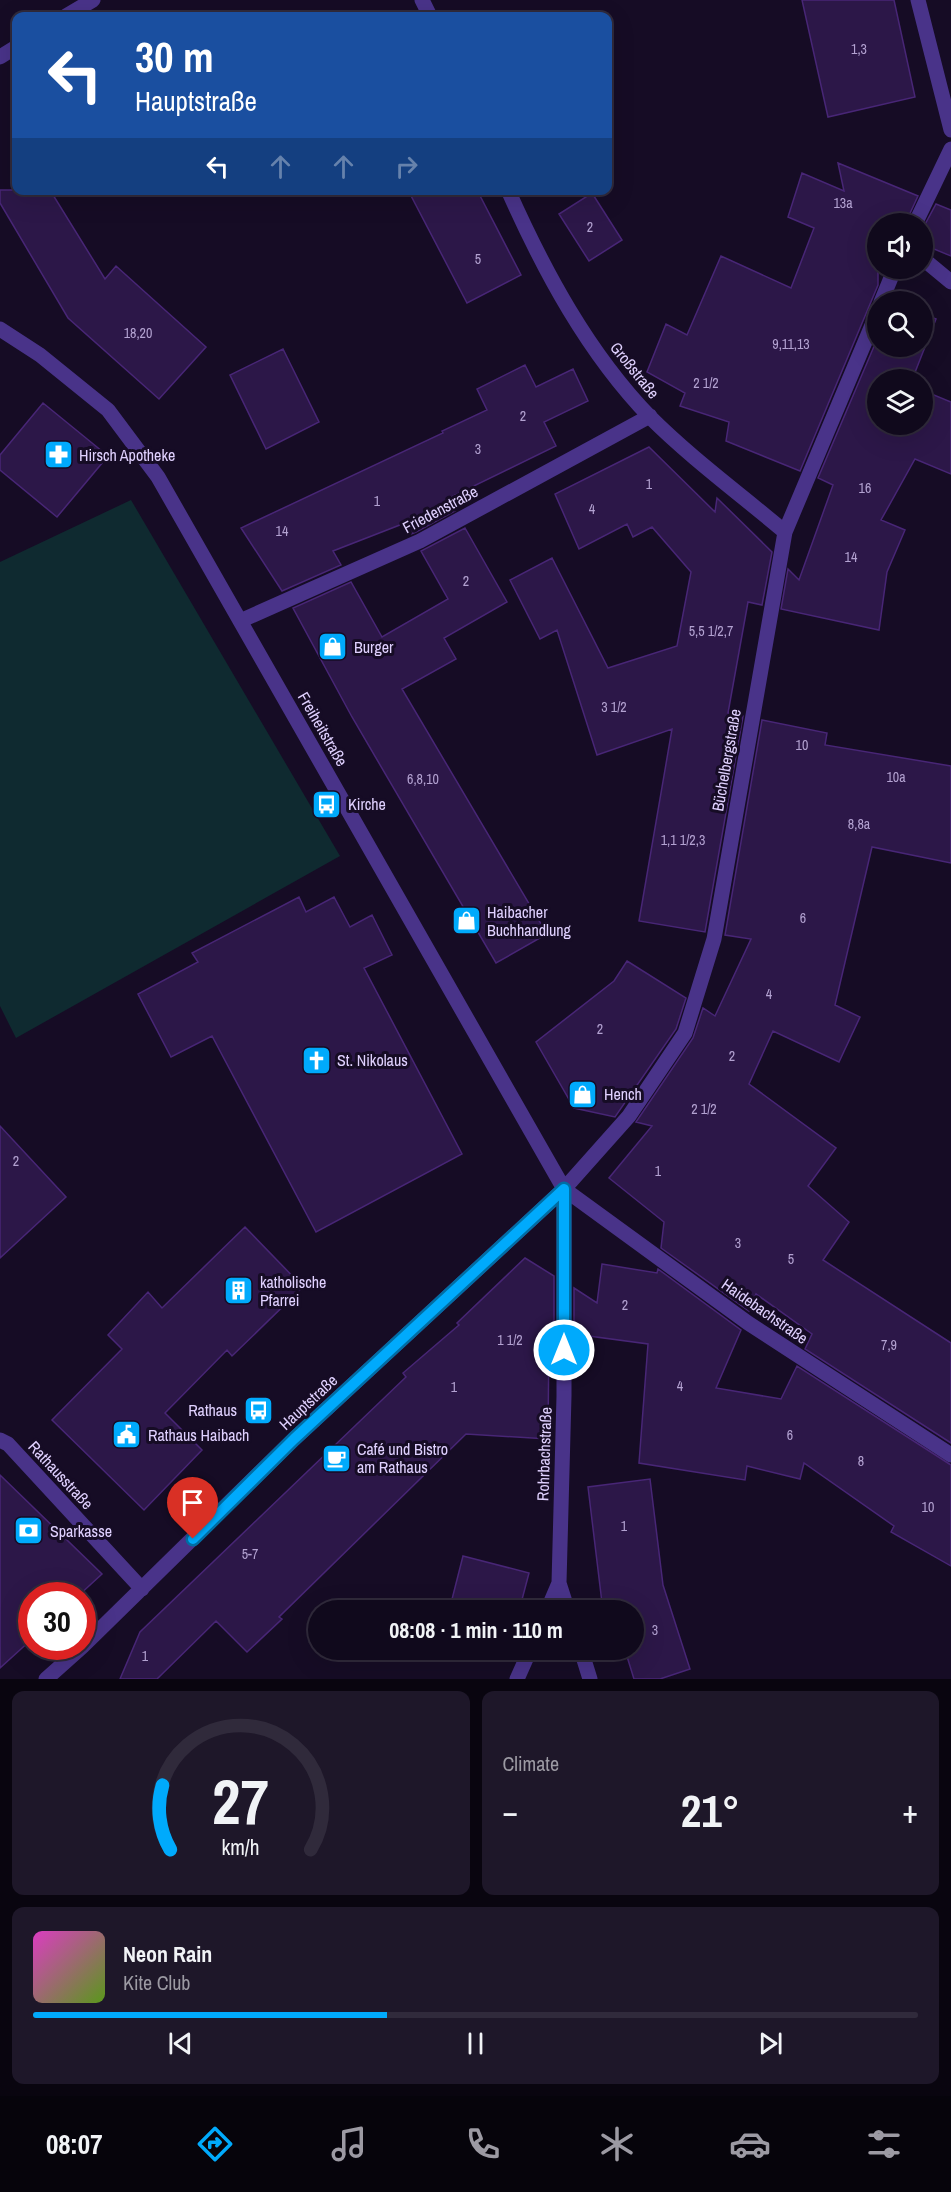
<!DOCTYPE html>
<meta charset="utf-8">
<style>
:root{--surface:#10091c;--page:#1e1729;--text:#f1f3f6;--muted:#9c9aa3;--line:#302a3b;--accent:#00aafc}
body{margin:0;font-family:"Archivo Narrow",sans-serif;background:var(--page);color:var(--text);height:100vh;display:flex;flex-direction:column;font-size:22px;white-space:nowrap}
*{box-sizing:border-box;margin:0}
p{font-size:20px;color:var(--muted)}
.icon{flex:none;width:33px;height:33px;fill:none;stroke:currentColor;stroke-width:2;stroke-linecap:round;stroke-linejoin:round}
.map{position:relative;height:1679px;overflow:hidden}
.details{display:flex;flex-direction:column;gap:12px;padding:12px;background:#09050f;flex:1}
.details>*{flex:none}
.hud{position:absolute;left:12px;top:12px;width:600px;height:183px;border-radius:12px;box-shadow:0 6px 24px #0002,0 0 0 2px var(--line);background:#1a4fa0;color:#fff;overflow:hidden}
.buttons{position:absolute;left:867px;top:213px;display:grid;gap:12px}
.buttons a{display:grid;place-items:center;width:66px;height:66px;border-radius:50%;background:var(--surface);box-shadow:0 6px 24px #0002,0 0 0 2px var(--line);font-size:30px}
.speed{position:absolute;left:18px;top:1582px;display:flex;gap:12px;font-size:30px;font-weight:700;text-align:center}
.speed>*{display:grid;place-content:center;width:78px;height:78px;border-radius:50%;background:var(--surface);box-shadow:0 6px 24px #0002,0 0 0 2px var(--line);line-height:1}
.speed .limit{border:9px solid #d22;background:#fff;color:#111}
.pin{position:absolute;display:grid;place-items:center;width:51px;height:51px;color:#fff;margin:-62px -26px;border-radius:50% 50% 50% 0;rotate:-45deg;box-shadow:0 0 6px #0007}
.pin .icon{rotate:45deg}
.me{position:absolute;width:66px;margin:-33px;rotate:0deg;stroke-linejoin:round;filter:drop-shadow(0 0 4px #0008)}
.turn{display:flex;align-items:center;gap:21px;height:126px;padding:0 24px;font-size:27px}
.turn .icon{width:78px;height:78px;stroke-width:2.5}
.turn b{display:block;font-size:42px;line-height:51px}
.lanes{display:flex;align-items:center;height:57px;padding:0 24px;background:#0003;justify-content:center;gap:30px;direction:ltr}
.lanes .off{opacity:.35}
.big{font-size:45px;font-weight:700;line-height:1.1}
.details .tile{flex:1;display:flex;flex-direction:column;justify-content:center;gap:9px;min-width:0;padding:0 21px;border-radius:12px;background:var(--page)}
.details .dial{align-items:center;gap:0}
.dial svg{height:156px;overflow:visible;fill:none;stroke:var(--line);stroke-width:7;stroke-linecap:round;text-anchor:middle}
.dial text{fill:var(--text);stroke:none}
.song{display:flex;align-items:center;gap:18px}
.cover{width:72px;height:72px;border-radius:9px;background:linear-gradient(135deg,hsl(310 70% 55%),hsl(90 70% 35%))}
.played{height:6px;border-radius:3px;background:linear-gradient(90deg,var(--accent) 40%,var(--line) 40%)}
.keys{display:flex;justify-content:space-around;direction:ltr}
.heat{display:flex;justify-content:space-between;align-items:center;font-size:33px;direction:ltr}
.details .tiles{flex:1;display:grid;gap:12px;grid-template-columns:1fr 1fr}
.tile:last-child{grid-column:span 2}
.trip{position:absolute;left:308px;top:1600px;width:336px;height:60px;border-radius:30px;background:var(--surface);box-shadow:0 6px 24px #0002,0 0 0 2px var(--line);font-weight:700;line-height:60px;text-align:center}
.tabs{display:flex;height:96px;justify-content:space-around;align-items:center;background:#06040b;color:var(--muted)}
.tabs .icon{width:42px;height:42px}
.tabs .active{color:var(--accent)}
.tabs b{font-size:27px;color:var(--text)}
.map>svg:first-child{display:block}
.green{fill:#0f2a30}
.building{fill:#2c1748;stroke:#482676;stroke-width:1.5}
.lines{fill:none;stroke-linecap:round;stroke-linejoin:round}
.street{stroke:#493389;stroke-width:15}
.route-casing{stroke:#006ea4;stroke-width:15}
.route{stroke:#00aafc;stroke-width:10}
.labels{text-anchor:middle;stroke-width:6;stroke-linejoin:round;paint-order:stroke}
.number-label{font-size:14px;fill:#b3a2d1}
.street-label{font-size:16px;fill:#e0d1ff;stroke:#160c25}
.poi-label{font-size:16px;fill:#e0d1ff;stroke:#160c25;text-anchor:start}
</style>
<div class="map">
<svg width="951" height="1679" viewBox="0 0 951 1679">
<rect width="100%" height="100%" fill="#160c25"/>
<path class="green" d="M131,500l209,356 -324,182 -16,-32v-444z"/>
<path class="building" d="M802,0h92l21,97 -87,20z
M838,163l80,33 -13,28h-27v61l-78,186 -74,-30 3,-19 -49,-16 5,-13 -38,-21 19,-48 21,11 34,-79 70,32 23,-60 -26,-11 14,-44 42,18z
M0,190h50l55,89 11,-13 90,81 -47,52 -91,-81 -68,-115z
M408,190h69l44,85 -54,28z
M592,193l30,47 -33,21 -30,-47z
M936,204l15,6v46l-29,-12v-14z
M922,314l14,5 -24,61h-34v44h44v-34l29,12v72l-36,-15 -34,61 24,10 -18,42 -8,58 -98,-21 7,-40 11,11 34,-95 -15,-7 60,-141v9h44z
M283,349l36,73 -53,27 -36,-74z
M525,365l11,22 37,-18 15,32 -44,21 12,24 -107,52 6,13 -39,21 -5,2 -6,-11 -72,28 8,14 -59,26 -41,-63 202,-95 -1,-2 45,-21 -10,-21z
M43,403l65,53 -51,61 -57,-47v-15z
M649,447l66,65 2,-14 55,54 -10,53 -14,-3 -20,111 15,3 -38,216 -66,-11 33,-192 -75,26 -40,-125 -17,9 -30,-59 42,-22 56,110 69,-22 14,-74 -39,-45 -19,10 -6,-13 -48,25 -24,-55z
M465,528l42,74 -63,36 12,21 -54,30 145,245 -51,29 -144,-246 -59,-109 58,-26 31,55 66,-38 -27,-48z
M762,720l65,13 -2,12 126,21v97l-79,-16 -37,158 25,12 -21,45 -66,-31 -24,53 87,64 -28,38 41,36 -26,38 128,83v100l-146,-94 7,-15 -56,-40 -7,17 -88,-63 3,-26 -55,-44 43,-52 -16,-4 57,-84 10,-30 12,8 36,-77 -26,-4z
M299,897l7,15 28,-15 16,30 22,-12 20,40 -28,13 98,186 -146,78 -104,-196 -41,21 -33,-63 60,-32 -6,-9z
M627,961l59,37 -10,31 -61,88 -41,-9 -38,-66 78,-61z
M0,1126l66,71 -66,61z
M245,1227l58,60 -71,69 -5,-6 -62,63 37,37 -58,60 -92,-90 70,-71 -14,-14 40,-43 14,16z
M525,1258l29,18v56l-5,-1 -1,108 -82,-5 -187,183 3,2 -35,33 -31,-31 -59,58h-37l20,-47 266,-255 -3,-4 56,-48 -2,-2z
M602,1264l55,9 1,-4 83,61 -25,58 65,11 16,-33 154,99v101l-60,-34 3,-6 -90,-63 -4,16 -53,-13 -2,14 -106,-17 9,-119 -74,-10v-46l23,15z
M0,1475l102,99 -24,22h-46v43l-32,29z
M650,1479l13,106 27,84 -30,10h-26l-9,-29h8v-39h-30l-15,-124z
M463,1556l66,17 -10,38h-70z"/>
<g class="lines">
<path class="street" d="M422,0l8,16
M918,0l33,130
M66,16l27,-16
M0,57l16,-10
M508,190c36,81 80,163 142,227 41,41 90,77 135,115
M915,224l36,-75
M922,258l29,24
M881,302l14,-34
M0,329l40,26 68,55 50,67 406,712 184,134 203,132
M240,621l180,-80 230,-125
M564,1189v207l-5,187 9,28
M0,1440l8,4 134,145
M547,1611l12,-28
M82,1647l212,-208 270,-250 65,-73 56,-83 29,-94 71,-407 93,-221
M581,1650l9,29
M46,1679l36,-32
M517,1679l13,-29"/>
</g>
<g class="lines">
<defs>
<path id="route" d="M193,1539l101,-100 270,-250v161"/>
</defs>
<use href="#route" class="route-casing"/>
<use href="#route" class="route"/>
</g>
<defs>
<symbol id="pharmacy-square" viewBox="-11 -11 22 22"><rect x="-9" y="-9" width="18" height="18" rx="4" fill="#00aafc" stroke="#160c25"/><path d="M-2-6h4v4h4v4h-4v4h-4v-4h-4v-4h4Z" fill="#fff"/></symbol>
<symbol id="shop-square" viewBox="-11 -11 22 22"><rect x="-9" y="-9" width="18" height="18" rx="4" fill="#00aafc" stroke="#160c25"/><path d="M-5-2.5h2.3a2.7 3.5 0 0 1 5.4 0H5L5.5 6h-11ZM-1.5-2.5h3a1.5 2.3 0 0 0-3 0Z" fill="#fff"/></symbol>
<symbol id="bus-square" viewBox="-11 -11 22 22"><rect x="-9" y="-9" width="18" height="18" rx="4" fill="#00aafc" stroke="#160c25"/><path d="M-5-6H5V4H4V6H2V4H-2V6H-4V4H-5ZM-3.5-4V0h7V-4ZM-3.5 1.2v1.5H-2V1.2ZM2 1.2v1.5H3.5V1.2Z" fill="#fff"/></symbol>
<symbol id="church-square" viewBox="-11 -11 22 22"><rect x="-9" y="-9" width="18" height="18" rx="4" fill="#00aafc" stroke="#160c25"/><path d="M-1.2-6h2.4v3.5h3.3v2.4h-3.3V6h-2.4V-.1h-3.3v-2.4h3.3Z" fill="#fff"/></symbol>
<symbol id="building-square" viewBox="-11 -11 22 22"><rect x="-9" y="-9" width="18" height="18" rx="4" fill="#00aafc" stroke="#160c25"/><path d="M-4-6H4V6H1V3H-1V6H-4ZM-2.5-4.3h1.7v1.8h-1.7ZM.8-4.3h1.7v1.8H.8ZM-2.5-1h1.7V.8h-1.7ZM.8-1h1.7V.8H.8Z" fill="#fff"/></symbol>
<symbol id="civic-square" viewBox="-11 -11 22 22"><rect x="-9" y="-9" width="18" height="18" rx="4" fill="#00aafc" stroke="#160c25"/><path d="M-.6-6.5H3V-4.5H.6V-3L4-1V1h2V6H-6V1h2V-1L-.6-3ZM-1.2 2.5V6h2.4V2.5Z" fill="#fff"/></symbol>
<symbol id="cafe-square" viewBox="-11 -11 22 22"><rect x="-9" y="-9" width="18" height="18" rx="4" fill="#00aafc" stroke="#160c25"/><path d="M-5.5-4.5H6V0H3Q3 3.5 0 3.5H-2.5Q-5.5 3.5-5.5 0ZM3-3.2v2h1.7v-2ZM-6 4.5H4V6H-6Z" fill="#fff"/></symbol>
<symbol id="bank-square" viewBox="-11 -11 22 22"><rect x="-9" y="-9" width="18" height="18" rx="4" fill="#00aafc" stroke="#160c25"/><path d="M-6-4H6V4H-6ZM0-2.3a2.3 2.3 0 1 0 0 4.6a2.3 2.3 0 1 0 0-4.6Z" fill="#fff"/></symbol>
</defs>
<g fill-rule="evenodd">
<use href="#pharmacy-square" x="42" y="438" width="33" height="33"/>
<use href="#shop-square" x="316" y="630" width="33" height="33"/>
<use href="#bus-square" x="310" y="788" width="33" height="33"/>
<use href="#shop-square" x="450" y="904" width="33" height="33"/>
<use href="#church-square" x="300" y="1044" width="33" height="33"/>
<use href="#shop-square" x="566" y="1078" width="33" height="33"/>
<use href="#building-square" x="222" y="1274" width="33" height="33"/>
<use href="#bus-square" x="242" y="1394" width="33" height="33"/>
<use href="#civic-square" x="110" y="1418" width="33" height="33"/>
<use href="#cafe-square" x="320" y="1442" width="33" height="33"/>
<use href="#bank-square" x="12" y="1514" width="33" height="33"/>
</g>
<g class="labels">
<g class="number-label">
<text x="859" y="54">1,3</text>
<text x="843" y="208">13a</text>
<text x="590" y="232">2</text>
<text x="478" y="264">5</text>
<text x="138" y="338">18,20</text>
<text x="791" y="349">9,11,13</text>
<text x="706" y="388">2 1/2</text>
<text x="523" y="421">2</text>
<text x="478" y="454">3</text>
<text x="649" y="489">1</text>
<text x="865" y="493">16</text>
<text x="377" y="506">1</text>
<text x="592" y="514">4</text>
<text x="282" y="536">14</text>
<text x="851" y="562">14</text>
<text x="466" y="586">2</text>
<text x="711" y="636">5,5 1/2,7</text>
<text x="614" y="712">3 1/2</text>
<text x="802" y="750">10</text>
<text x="896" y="782">10a</text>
<text x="423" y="784">6,8,10</text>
<text x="859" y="829">8,8a</text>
<text x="683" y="845">1,1 1/2,3</text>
<text x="803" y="923">6</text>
<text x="769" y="999">4</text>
<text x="600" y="1034">2</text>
<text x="732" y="1061">2</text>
<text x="704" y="1114">2 1/2</text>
<text x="16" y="1166">2</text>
<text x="658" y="1176">1</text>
<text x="738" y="1248">3</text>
<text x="791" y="1264">5</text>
<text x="625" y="1310">2</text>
<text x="510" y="1345">1 1/2</text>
<text x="889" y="1350">7,9</text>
<text x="680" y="1391">4</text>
<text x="454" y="1392">1</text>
<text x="790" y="1440">6</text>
<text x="861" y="1466">8</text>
<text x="928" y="1512">10</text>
<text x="624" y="1531">1</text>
<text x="250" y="1559">5-7</text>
<text x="655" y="1635">3</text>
<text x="145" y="1661">1</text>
</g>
<g class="street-label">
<text transform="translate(635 370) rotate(51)" y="6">Großstraße</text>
<text transform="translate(440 509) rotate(-28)" y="6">Friedenstraße</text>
<text transform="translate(323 729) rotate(60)" y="6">Freiheitstraße</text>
<text transform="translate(726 760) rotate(-80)" y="6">Büchelbergstraße</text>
<text transform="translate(765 1311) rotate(35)" y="6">Haidebachstraße</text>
<text transform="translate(308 1402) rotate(-43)" y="6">Hauptstraße</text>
<text transform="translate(544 1454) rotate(-88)" y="6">Rohrbachstraße</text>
<text transform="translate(61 1475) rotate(47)" y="6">Rathausstraße</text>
</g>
<g class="poi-label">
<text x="79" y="461">Hirsch Apotheke</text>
<text x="354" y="653">Burger</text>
<text x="348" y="810">Kirche</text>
<text x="487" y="918">Haibacher<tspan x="487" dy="18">Buchhandlung</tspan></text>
<text x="337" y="1066">St. Nikolaus</text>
<text x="604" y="1100">Hench</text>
<text x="260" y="1288">katholische<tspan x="260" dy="18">Pfarrei</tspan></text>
<text x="237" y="1416" text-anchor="end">Rathaus</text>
<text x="148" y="1441">Rathaus Haibach</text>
<text x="357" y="1455">Café und Bistro<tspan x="357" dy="18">am Rathaus</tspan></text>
<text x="50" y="1537">Sparkasse</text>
</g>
</g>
</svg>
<div class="buttons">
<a><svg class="icon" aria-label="sound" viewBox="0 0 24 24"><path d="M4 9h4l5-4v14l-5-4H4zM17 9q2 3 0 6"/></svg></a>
<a><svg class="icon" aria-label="search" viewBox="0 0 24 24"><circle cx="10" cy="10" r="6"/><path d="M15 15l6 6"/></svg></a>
<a><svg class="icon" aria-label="layers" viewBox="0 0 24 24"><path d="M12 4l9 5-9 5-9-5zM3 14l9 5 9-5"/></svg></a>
</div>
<div class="speed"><div class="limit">30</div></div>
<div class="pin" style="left:193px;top:1539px;background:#d93025"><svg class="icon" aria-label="arrive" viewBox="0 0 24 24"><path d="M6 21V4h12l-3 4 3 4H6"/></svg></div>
<svg class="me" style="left:564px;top:1350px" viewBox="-20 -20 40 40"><circle r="17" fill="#00aafc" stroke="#fff" stroke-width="3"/><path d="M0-11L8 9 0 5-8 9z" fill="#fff"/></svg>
<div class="trip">08:08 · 1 min · 110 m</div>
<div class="hud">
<div class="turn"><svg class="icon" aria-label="left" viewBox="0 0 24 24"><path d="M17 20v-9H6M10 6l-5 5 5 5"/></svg><div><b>30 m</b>Hauptstraße</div></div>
<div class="lanes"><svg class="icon" aria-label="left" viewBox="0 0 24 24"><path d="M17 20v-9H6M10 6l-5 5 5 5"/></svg><svg class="icon off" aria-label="ahead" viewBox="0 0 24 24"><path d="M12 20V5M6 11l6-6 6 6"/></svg><svg class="icon off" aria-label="ahead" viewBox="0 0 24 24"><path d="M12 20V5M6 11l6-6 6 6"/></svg><svg class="icon off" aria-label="right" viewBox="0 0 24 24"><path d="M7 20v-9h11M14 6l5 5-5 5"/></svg></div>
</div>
</div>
<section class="details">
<div class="tiles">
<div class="tile dial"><svg viewBox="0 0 100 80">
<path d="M14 69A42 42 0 1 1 86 69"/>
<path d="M14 69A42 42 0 0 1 10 36" stroke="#00aafc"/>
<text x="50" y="56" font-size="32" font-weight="700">27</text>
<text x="50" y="72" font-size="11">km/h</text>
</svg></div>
<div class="tile"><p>Climate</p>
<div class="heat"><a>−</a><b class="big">21°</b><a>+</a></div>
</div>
<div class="tile">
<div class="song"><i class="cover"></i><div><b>Neon Rain</b><p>Kite Club</p></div></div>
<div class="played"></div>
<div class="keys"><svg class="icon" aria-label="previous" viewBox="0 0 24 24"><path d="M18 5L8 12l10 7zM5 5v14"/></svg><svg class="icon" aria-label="pause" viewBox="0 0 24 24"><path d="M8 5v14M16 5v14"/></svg><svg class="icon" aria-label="next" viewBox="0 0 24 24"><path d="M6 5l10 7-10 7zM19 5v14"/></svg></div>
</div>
</div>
</section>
<nav class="tabs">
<b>08:07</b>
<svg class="icon active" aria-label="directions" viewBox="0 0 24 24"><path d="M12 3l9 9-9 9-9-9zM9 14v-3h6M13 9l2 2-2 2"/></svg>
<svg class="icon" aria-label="music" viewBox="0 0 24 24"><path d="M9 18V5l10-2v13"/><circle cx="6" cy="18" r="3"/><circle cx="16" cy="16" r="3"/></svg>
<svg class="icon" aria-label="phone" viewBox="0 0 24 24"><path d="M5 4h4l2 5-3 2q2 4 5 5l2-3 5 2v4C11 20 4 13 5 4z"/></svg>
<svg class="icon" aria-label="climate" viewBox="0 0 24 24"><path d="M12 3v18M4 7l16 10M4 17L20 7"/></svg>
<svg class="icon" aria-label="car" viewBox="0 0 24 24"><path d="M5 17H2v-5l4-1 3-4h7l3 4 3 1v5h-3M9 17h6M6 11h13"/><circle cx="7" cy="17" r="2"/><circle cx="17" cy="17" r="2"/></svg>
<svg class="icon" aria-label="filters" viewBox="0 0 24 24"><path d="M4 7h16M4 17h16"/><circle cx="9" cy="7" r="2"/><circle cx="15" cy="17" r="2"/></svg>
</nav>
